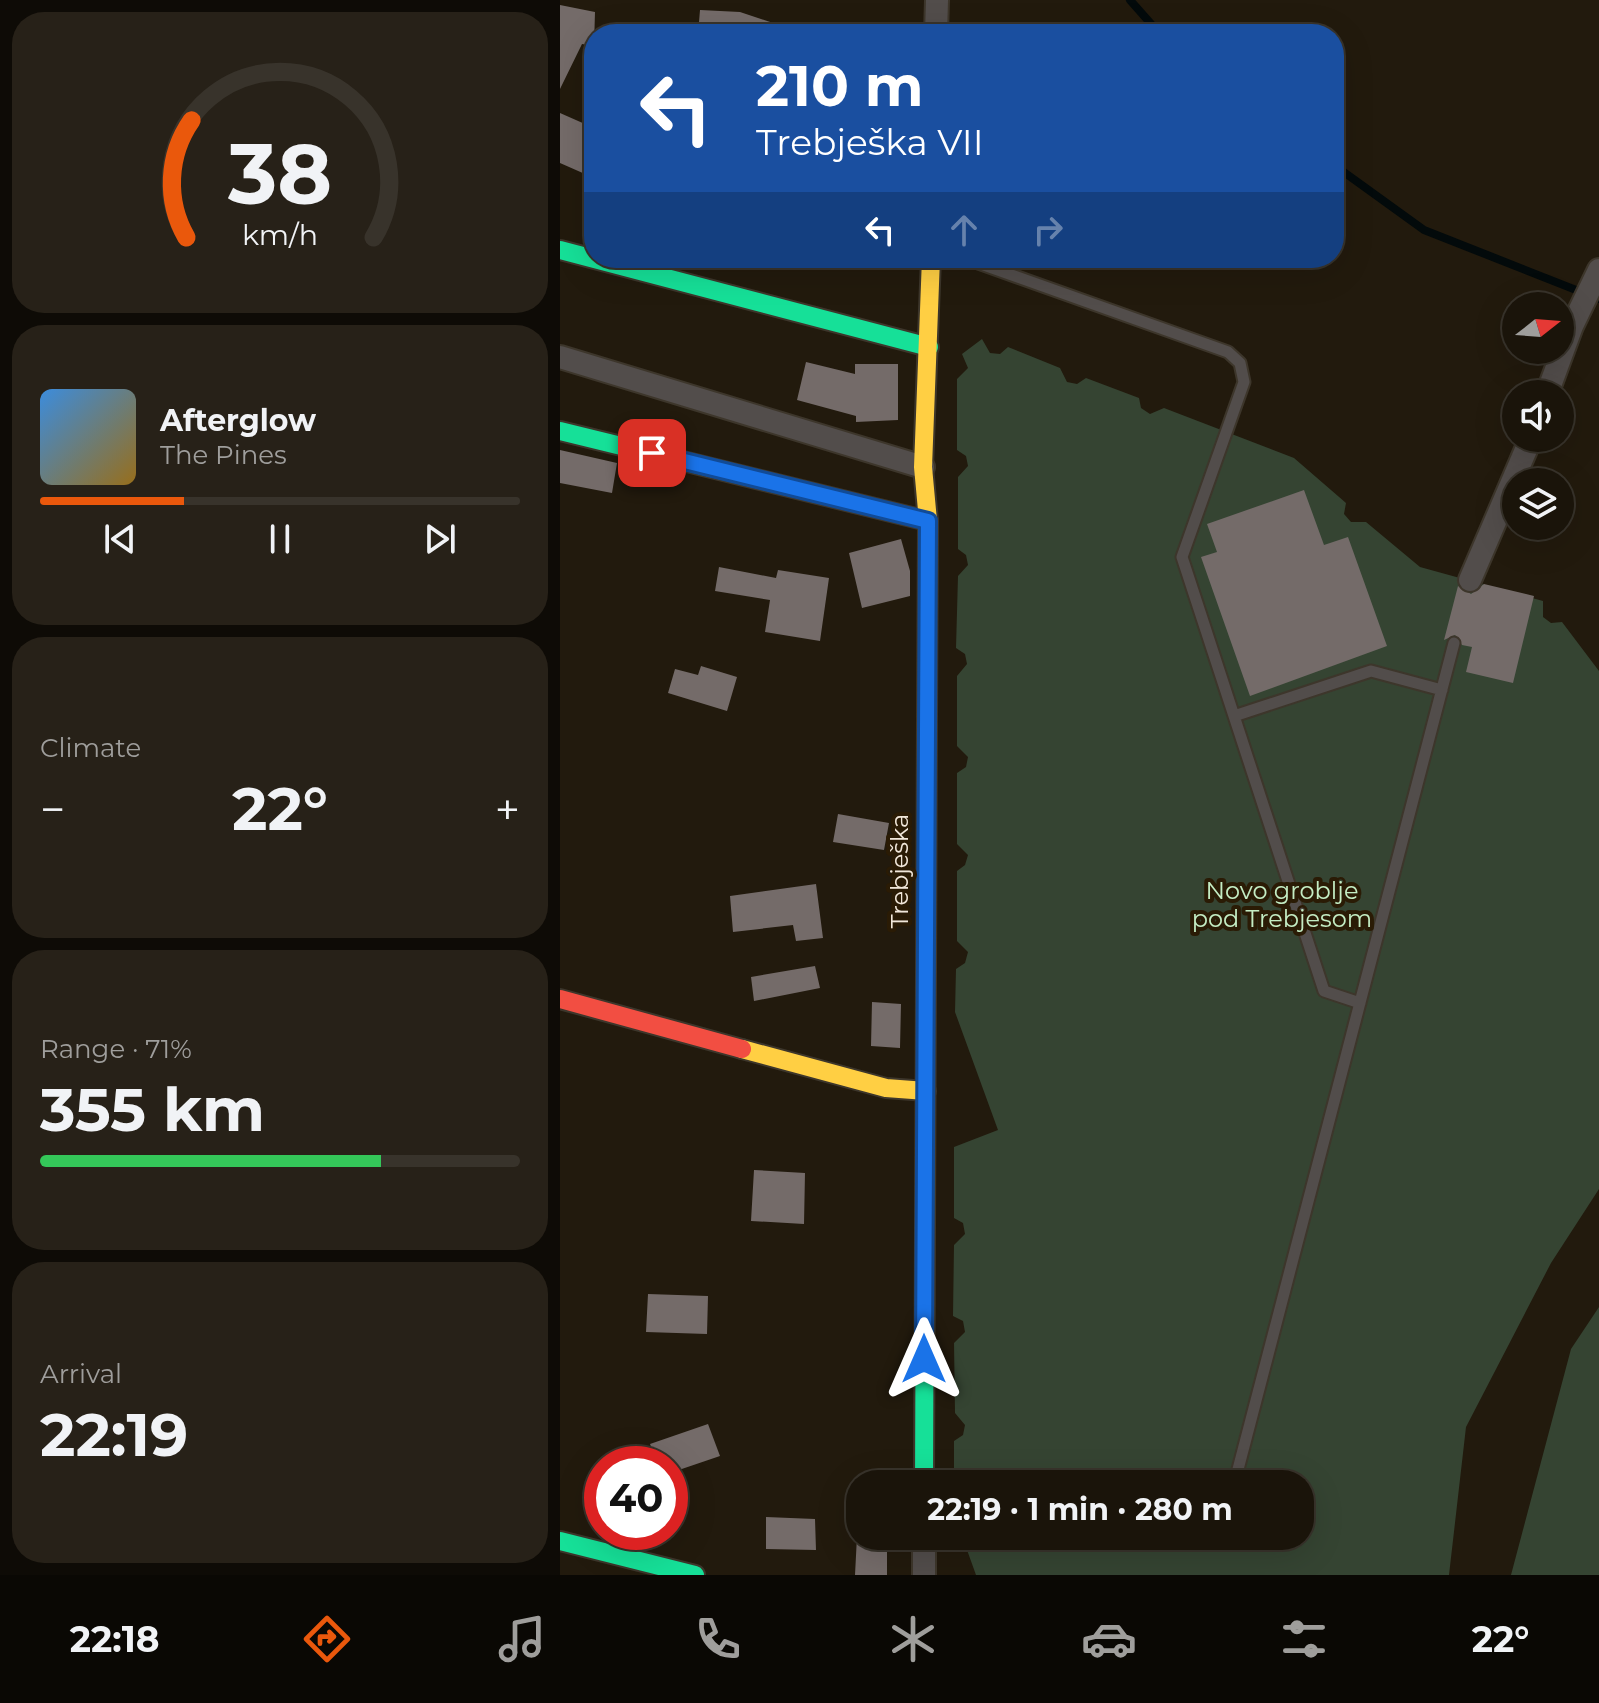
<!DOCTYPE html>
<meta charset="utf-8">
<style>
:root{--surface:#1a140a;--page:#272118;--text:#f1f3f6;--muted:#9f9e9c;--line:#38332b;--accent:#ea580c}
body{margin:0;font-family:Montserrat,sans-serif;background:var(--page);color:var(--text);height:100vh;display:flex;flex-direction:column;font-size:30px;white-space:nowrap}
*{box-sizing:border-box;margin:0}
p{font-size:26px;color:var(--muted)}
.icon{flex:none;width:44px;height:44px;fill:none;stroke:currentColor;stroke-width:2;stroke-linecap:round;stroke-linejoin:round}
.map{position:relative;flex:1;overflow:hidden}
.sheet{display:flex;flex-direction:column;gap:12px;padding:12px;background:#0e0b06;width:560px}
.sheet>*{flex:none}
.hud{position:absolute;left:24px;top:24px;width:760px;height:244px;border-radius:32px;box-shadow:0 8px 32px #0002,0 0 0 2px var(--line);background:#1a4fa0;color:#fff;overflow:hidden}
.needle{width:52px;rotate:73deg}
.buttons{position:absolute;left:942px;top:292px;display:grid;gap:16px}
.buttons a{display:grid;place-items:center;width:72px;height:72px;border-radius:50%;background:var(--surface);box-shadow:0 8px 32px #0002,0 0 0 2px var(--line);font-size:40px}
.speed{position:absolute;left:24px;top:1446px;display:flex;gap:16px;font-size:40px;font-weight:700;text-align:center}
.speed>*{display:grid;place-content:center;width:104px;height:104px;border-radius:50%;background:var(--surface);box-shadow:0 8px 32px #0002,0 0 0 2px var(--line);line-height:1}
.speed .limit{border:12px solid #d22;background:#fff;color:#111}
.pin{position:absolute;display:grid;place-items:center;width:68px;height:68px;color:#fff;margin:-34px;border-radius:16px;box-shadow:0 4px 12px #0006}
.me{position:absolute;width:88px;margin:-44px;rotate:0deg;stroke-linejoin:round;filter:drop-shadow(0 0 6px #0008)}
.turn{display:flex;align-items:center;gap:28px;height:168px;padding:0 40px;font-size:36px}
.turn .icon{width:104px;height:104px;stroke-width:2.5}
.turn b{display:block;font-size:56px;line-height:68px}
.lanes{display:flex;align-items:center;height:76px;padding:0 40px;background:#0003;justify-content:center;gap:40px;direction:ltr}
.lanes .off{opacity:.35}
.big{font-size:60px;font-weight:700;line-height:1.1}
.sheet .widget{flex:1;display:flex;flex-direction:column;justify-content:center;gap:12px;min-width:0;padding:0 28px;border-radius:32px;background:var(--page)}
.sheet .dial{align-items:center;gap:0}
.dial svg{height:208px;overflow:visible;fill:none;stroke:var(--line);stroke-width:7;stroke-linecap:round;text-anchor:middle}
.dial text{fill:var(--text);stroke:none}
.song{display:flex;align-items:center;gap:24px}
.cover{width:96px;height:96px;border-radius:12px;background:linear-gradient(135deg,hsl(210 70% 55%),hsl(40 70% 35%))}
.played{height:8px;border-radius:4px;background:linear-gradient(90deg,var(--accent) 30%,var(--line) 30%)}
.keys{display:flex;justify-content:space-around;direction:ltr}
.heat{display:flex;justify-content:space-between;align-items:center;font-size:44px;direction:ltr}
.charge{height:12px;border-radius:6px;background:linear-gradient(90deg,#34c759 71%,var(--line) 0)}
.trip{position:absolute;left:286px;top:1470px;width:468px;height:80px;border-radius:32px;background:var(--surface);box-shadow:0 8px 32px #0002,0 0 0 2px var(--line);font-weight:700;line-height:80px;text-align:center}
.dock{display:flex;height:128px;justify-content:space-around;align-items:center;background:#0a0804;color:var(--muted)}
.dock .icon{width:56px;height:56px}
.dock .selected{color:var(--accent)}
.dock b{font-size:36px;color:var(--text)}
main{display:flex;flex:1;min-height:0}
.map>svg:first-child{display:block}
.green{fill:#354432}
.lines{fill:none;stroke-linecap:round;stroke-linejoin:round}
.stream{stroke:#030a0b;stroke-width:8}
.building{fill:#746b69}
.lane-casing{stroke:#3d362b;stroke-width:15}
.street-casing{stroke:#3d362b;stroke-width:26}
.fast-casing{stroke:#3d362b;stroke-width:22}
.slow-casing{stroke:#3d362b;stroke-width:22}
.jam-casing{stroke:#3d362b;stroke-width:22}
.lane{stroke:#524d4b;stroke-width:11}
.street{stroke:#524d4b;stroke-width:22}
.fast{stroke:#16e098;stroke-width:18}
.slow{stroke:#ffcf43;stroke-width:18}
.jam{stroke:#f24e42;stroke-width:18}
.route-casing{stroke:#114b97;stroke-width:20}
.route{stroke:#1a73e8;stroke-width:14}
.labels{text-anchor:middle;stroke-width:8;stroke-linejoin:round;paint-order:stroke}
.street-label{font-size:24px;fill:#f1e7da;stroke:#2a1b05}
.park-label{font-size:24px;fill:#c4edc4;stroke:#2a1b05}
</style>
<main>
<section class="sheet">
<div class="widget dial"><svg viewBox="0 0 100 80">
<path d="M14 69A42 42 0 1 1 86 69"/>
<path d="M14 69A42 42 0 0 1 16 24" stroke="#ea580c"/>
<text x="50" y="56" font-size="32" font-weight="700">38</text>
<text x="50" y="72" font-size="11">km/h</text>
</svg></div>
<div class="widget">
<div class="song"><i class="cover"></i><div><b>Afterglow</b><p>The Pines</p></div></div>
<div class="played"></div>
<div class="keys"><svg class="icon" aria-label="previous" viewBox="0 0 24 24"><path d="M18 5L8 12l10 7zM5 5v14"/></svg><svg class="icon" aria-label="pause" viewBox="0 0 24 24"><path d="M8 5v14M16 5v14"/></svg><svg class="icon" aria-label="next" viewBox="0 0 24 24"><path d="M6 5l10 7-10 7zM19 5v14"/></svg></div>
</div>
<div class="widget"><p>Climate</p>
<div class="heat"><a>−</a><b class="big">22°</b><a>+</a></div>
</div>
<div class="widget"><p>Range · 71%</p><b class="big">355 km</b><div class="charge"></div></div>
<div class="widget"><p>Arrival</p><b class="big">22:19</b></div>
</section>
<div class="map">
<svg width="1039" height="1575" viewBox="0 0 1039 1575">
<rect width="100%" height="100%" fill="#221a0d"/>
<path class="green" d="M422,339l8,14 10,1 8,-7 52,21 7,14 10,2 9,-6 53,20 2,10 9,6 14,-6 130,50 52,45 -2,11 7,8h15l54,45 123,34v16l8,6 11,-1 37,49v518l-48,74 -85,164 -17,148h-473l-14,-39h338v-52h-346v-43l9,-6 2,-10 -10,-12 -1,-70 11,-11 -2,-11 -10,-5 1,-71 11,-11 -2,-11 -9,-5v-71l44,-17 -43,-118 1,-43 9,-6 3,-11 -11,-11v-70l8,-6 3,-10 -11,-11v-71l9,-6 2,-10 -11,-11v-70l10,-12 -2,-10 -9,-6 2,-72 10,-11 -2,-10 -8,-6v-72l10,-11 -2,-10 -9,-6v-71l11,-11 -6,-14z
M1039,1307v268h-88l60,-226z"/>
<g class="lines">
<path class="stream" d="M570,0l30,34
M774,165l90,65 175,69"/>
</g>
<path class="building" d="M0,5l35,7 -1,34 -12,-2 -22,45z
M140,10l40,2 45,15 -1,7h-86z
M0,113l34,15v28l-9,18 -25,-11z
M246,362l49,12v-10h43v56l-42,2v-6l-59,-16z
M0,450l57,13 -5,30 -52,-10z
M744,490l20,55 24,-8 39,109 -137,50 -49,-139 16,-5 -10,-28z
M341,539l9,32v25l-48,12 -13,-55z
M159,567l57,11 2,-8 51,8 -9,63 -55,-9 5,-32 -55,-9z
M924,584l50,12 -21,87 -47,-11 6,-25 -10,-2 -7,-10 -11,5 14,-54 13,8z
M141,666l36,11 -10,34 -59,-18 7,-24 23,6z
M278,814l51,9 -5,27 -51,-8z
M256,884l7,54 -27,3 -3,-16 -60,7 -3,-36z
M255,966l5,22 -66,13 -3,-24z
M312,1002l29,2 -1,44 -29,-2z
M194,1170l51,3 -1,51 -53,-3z
M88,1294l60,2 -1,38 -61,-2z
M148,1424l12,32 -50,17v-9h-12l-8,-20z
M206,1517l49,2 1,31 -50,-1z
M297,1536h30v39h-32z"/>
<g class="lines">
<defs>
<path id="lane" d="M404,258l264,94 12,11 4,19 -62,175 142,434 36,12
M674,716l137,-45 71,19
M676,1477l218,-834"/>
<path id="street" d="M376,34l1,-34
M0,357l363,110
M987,394l25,-68 27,-56
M910,580l61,-142
M364,1575v-39"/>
<path id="fast" d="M0,250l369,97
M0,431l368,90
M364,1484l3,-767
M0,1541l135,34"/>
<path id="slow" d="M367,717l1,-196 -5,-54 8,-209
M182,1049l144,39 40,3"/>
<path id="jam" d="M0,999l182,50"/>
</defs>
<use href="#lane" class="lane-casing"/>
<use href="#street" class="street-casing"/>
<use href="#fast" class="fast-casing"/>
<use href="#slow" class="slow-casing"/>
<use href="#jam" class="jam-casing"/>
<use href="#lane" class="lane"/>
<use href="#street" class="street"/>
<use href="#fast" class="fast"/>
<use href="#slow" class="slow"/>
<use href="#jam" class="jam"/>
</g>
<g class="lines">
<defs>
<path id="route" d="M92,453l276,68 -4,838"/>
</defs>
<use href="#route" class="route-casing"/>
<use href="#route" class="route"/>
</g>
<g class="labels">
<g class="street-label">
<text transform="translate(340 871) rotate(-90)" y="8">Trebješka</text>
</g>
<g class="park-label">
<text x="722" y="899">Novo groblje<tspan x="722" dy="28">pod Trebjesom</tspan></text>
</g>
</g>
</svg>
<div class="buttons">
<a><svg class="needle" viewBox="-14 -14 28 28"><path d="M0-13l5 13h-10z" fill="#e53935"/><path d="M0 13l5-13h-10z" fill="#9f9e9c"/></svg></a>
<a><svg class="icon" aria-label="sound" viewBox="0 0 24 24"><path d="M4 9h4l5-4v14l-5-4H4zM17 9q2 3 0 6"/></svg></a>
<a><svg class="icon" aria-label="layers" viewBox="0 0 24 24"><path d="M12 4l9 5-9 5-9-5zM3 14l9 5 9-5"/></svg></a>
</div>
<div class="speed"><div class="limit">40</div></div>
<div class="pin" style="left:92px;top:453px;background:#d93025"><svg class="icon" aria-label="arrive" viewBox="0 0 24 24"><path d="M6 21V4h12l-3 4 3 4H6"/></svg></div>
<svg class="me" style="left:364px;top:1359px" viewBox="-20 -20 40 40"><path d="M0-17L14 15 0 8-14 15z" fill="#1a73e8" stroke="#fff" stroke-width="4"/></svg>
<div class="trip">22:19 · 1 min · 280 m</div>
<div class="hud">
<div class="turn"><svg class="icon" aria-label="left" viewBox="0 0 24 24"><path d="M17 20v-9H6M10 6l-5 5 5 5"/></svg><div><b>210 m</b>Trebješka VII</div></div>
<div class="lanes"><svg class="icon" aria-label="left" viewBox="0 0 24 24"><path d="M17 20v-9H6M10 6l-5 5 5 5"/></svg><svg class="icon off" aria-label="ahead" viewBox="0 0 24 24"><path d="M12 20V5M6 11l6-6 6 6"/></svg><svg class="icon off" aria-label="right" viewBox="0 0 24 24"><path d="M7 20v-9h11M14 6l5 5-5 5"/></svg></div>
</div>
</div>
</main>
<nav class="dock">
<b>22:18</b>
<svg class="icon selected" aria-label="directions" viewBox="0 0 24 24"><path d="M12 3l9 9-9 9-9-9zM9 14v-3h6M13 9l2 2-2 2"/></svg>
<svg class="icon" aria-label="music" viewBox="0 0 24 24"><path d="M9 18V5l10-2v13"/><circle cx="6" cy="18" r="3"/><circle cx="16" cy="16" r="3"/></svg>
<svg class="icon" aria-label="phone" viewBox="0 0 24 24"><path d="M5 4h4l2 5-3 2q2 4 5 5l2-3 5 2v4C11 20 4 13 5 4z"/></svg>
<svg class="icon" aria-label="climate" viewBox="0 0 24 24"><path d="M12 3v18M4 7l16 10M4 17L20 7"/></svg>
<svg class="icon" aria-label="car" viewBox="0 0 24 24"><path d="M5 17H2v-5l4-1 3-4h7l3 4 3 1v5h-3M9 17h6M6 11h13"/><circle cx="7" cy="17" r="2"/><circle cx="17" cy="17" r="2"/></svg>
<svg class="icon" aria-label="filters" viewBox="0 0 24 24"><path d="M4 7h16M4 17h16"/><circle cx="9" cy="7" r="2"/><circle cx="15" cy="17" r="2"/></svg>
<b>22°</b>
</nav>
